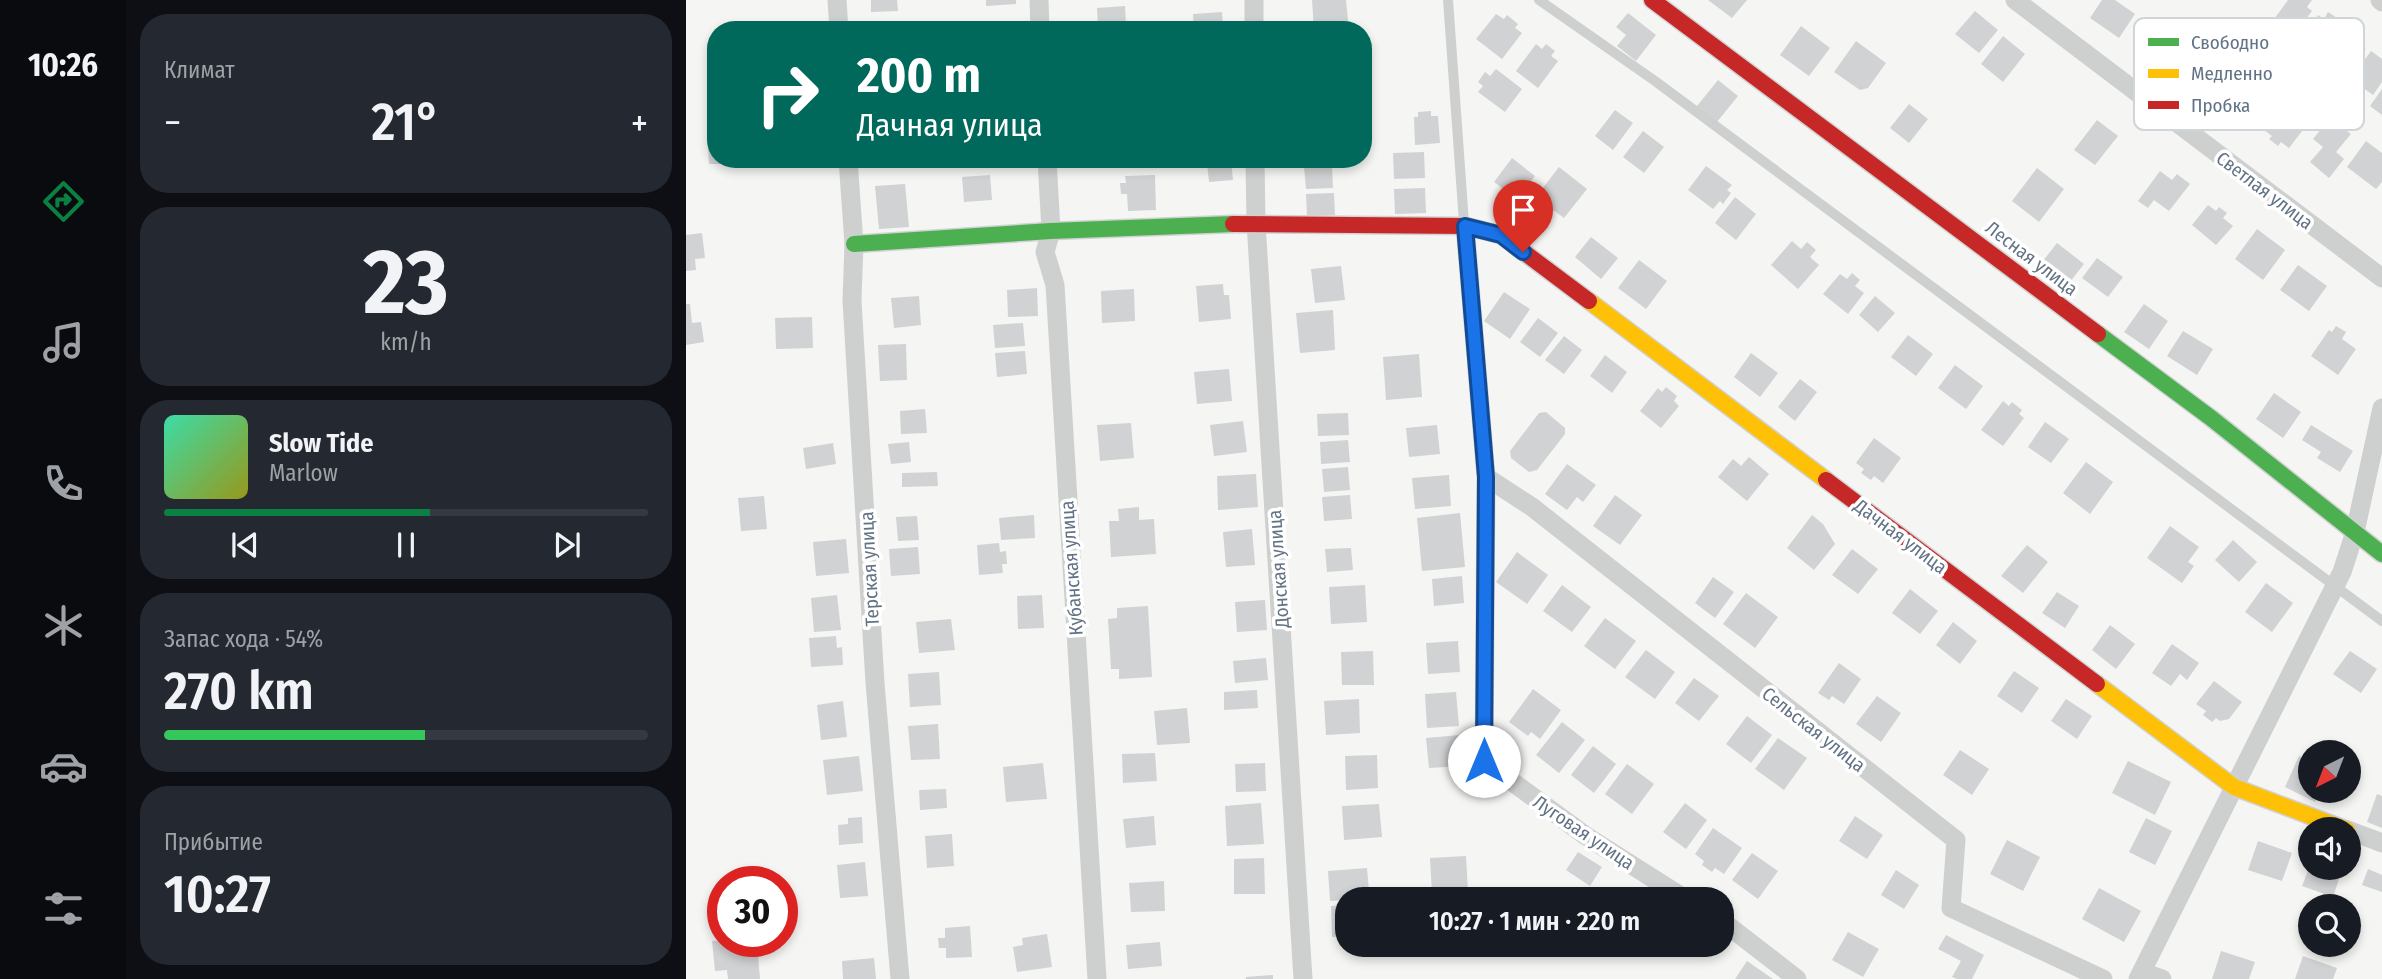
<!DOCTYPE html>
<html lang="ru">
<meta charset="utf-8">
<style>
:root{--surface:#171b24;--page:#242831;--text:#f1f3f6;--muted:#9ea1a6;--line:#363941;--accent:#0b8043}
body{margin:0;font-family:"Fira Sans Condensed",sans-serif;background:var(--page);color:var(--text);height:100vh;display:flex;flex-direction:column;font-size:26px;white-space:nowrap}
*{box-sizing:border-box;margin:0}
p{font-size:23px;color:var(--muted)}
.icon{flex:none;width:38px;height:38px;fill:none;stroke:currentColor;stroke-width:2;stroke-linecap:round;stroke-linejoin:round}
.map{position:relative;flex:1;overflow:hidden}
.drawer{display:flex;flex-direction:column;gap:14px;padding:14px;background:#0d0f14;width:560px}
.drawer>*{flex:none}
.banner{position:absolute;left:21px;top:21px;width:665px;height:147px;border-radius:28px;box-shadow:0 4px 10px #0003;background:#00695c;color:#fff;overflow:hidden}
.needle{width:46px;rotate:222deg}
.fabs{position:absolute;left:1612px;top:740px;display:grid;gap:14px}
.fabs a{display:grid;place-items:center;width:63px;height:63px;border-radius:50%;background:var(--surface);box-shadow:0 4px 10px #0003;font-size:35px}
.speed{position:absolute;left:21px;top:866px;display:flex;gap:14px;font-size:35px;font-weight:700;text-align:center}
.speed>*{display:grid;place-content:center;width:91px;height:91px;border-radius:50%;background:var(--surface);box-shadow:0 4px 10px #0003;line-height:1}
.speed .limit{border:10px solid #d22;background:#fff;color:#111}
.pin{position:absolute;display:grid;place-items:center;width:60px;height:60px;color:#fff;margin:-72px -30px;border-radius:50% 50% 50% 0;rotate:-45deg;box-shadow:0 0 7px #0007}
.pin .icon{rotate:45deg}
.me{position:absolute;width:77px;margin:-38px;rotate:0deg;stroke-linejoin:round;filter:drop-shadow(0 0 5px #0008)}
.turn{display:flex;align-items:center;gap:24px;height:147px;padding:0 35px;font-size:32px}
.turn .icon{width:91px;height:91px;stroke-width:2.5}
.turn b{display:block;font-size:49px;line-height:60px}
.big{font-size:52px;font-weight:600;line-height:1.1}
.drawer .tile{flex:1;display:flex;flex-direction:column;justify-content:center;gap:10px;min-width:0;padding:0 24px;border-radius:28px;background:var(--page)}
.drawer .dial{align-items:center;gap:0}
.dial b{font-size:91px;line-height:1}
.song{display:flex;align-items:center;gap:21px}
.cover{width:84px;height:84px;border-radius:10px;background:linear-gradient(135deg,hsl(160 70% 55%),hsl(60 70% 35%))}
.played{height:7px;border-radius:4px;background:linear-gradient(90deg,var(--accent) 55%,var(--line) 55%)}
.keys{display:flex;justify-content:space-around;direction:ltr}
.heat{display:flex;justify-content:space-between;align-items:center;font-size:38px;direction:ltr}
.charge{height:10px;border-radius:5px;background:linear-gradient(90deg,#34c759 54%,var(--line) 0)}
.trip{position:absolute;left:649px;top:887px;width:399px;height:70px;border-radius:28px;background:var(--surface);box-shadow:0 4px 10px #0003;font-weight:600;line-height:70px;text-align:center}
main{display:flex;flex:1;min-height:0}
.menu{display:flex;flex-direction:column;width:126px;justify-content:space-around;align-items:center;background:#090b0e;color:var(--muted)}
.menu .icon{width:49px;height:49px}
.menu .current{color:var(--accent)}
.menu b{font-size:32px;color:var(--text)}
.map>svg:first-child{display:block}
.building{fill:#d1d2d3}
.lines{fill:none;stroke-linecap:round;stroke-linejoin:round}
.fast-casing{stroke:#d0d2d3;stroke-width:19}
.slow-casing{stroke:#d0d2d3;stroke-width:19}
.jam-casing{stroke:#d0d2d3;stroke-width:19}
.lane{stroke:#ced0d0;stroke-width:10}
.street{stroke:#ced0d0;stroke-width:19}
.fast{stroke:#4caf50;stroke-width:16}
.slow{stroke:#ffc107;stroke-width:16}
.jam{stroke:#c62828;stroke-width:16}
.route-casing{stroke:#114b97;stroke-width:18}
.route{stroke:#1a73e8;stroke-width:12}
.labels{text-anchor:middle;stroke-width:7;stroke-linejoin:round;paint-order:stroke}
.street-label{font-size:19px;fill:#627385;stroke:#fff}
.key{fill:#fff;stroke:#d0d5da;stroke-width:2}
.key-label{font-size:19px;fill:#627385}
</style>
<main>
<nav class="menu">
<b>10:26</b>
<svg class="icon current" aria-label="directions" viewBox="0 0 24 24"><path d="M12 3l9 9-9 9-9-9zM9 14v-3h6M13 9l2 2-2 2"/></svg>
<svg class="icon" aria-label="music" viewBox="0 0 24 24"><path d="M9 18V5l10-2v13"/><circle cx="6" cy="18" r="3"/><circle cx="16" cy="16" r="3"/></svg>
<svg class="icon" aria-label="phone" viewBox="0 0 24 24"><path d="M5 4h4l2 5-3 2q2 4 5 5l2-3 5 2v4C11 20 4 13 5 4z"/></svg>
<svg class="icon" aria-label="climate" viewBox="0 0 24 24"><path d="M12 3v18M4 7l16 10M4 17L20 7"/></svg>
<svg class="icon" aria-label="car" viewBox="0 0 24 24"><path d="M5 17H2v-5l4-1 3-4h7l3 4 3 1v5h-3M9 17h6M6 11h13"/><circle cx="7" cy="17" r="2"/><circle cx="17" cy="17" r="2"/></svg>
<svg class="icon" aria-label="filters" viewBox="0 0 24 24"><path d="M4 7h16M4 17h16"/><circle cx="9" cy="7" r="2"/><circle cx="15" cy="17" r="2"/></svg>
</nav>
<section class="drawer">
<div class="tile"><p>Климат</p>
<div class="heat"><a>−</a><b class="big">21°</b><a>+</a></div>
</div>
<div class="tile dial"><b>23</b><p>km/h</p></div>
<div class="tile">
<div class="song"><i class="cover"></i><div><b>Slow Tide</b><p>Marlow</p></div></div>
<div class="played"></div>
<div class="keys"><svg class="icon" aria-label="previous" viewBox="0 0 24 24"><path d="M18 5L8 12l10 7zM5 5v14"/></svg><svg class="icon" aria-label="pause" viewBox="0 0 24 24"><path d="M8 5v14M16 5v14"/></svg><svg class="icon" aria-label="next" viewBox="0 0 24 24"><path d="M6 5l10 7-10 7zM19 5v14"/></svg></div>
</div>
<div class="tile"><p>Запас хода · 54%</p><b class="big">270 km</b><div class="charge"></div></div>
<div class="tile"><p>Прибытие</p><b class="big">10:27</b></div>
</section>
<div class="map">
<svg width="1696" height="979" viewBox="0 0 1696 979">
<rect width="100%" height="100%" fill="#f5f5f3"/>
<path class="building" d="M185,0h26l1,11 -27,1z
M300,0h30v4l-30,2z
M626,0h34l3,30h-35z
M1022,0h39l-15,18z
M1416,0h13l20,14 -16,24 -29,-20z
M1602,0h24l-5,7 5,4 -19,26 -21,-15z
M439,6l1,20 -28,1 -1,-19z
M1289,11l23,19 -19,23 -24,-19z
M536,12l1,18h-29l-1,-16z
M1642,12l9,6 -4,7 6,4 -19,29 -21,-15 19,-28 6,4z
M942,13l28,22 -20,26 -19,-15 9,-11 -10,-8z
M810,14l8,5 3,-4 11,9 -3,4 7,5 -20,26 -26,-20z
M1115,26l29,22 -21,28 -29,-21z
M1667,30l10,7 -5,6 8,5 -20,27 -22,-15 19,-28 6,4z
M1317,36l22,18 -22,28 -22,-18z
M1170,41l30,22 -18,25 -8,2 -26,-18z
M850,44l6,5 4,-5 9,7 -4,5 7,5 -20,27 -22,-17z
M1685,51l11,8v23l-9,13 -22,-16z
M810,69l26,20 -17,23 -27,-20 5,-6 -5,-4 7,-10 5,4z
M1032,80l20,16 -21,26 -20,-16z
M1696,89v26l-12,-9z
M1223,104l19,15 -19,24 -19,-15z
M1595,108l25,18 -17,22 -8,-6 -3,4 -9,-7 3,-3 -8,-6z
M929,110l18,13 -20,27 -18,-14z
M745,111v5h7l2,27 -25,2 -1,-28h4v-5z
M1644,118l21,16 -15,18 8,7 -15,19 -19,-16 13,-15 -10,-8z
M1411,120l21,16 -23,29 -21,-15z
M957,131l21,16 -20,26 -21,-16z
M1680,141l16,12v29l-6,7 -29,-22z
M22,146h8v13h14v5h-21z
M738,152l1,26 -31,1 -1,-26z
M826,158l23,18 -18,23 -23,-17z
M430,159h32v2l-31,2z
M545,161l2,19 -24,2 -2,-19z
M646,164l1,24 -27,1 -2,-23z
M1020,166l26,19 -5,5 4,3 -8,11 -3,-3 -7,8 -25,-19z
M873,167l28,22 -23,29 -28,-21z
M1351,168l27,21 -25,33 -27,-21z
M1474,171l12,9 5,-6 13,10 -21,27 -15,-11 -6,8 -10,-7z
M304,175l2,25 -28,2 -2,-25z
M469,175l1,35 -28,1 -1,-17h-6l-1,-11h6l-1,-7z
M219,184l4,43 -30,2 -4,-43z
M739,188l1,25 -31,1 -1,-25z
M648,193l1,22 -28,1 -1,-22z
M1049,197l21,17 -20,26 -21,-17z
M1522,205l8,6 3,-4 8,6 -4,5 10,8 -17,19 -24,-20z
M1571,229l28,21 -22,30 -28,-21z
M16,233l3,25 -10,1 1,11 -10,1v-36z
M905,237l27,21 -17,21 -26,-22z
M1106,241l9,8 6,-7 9,8 -6,7 9,8 -21,24 -27,-24z
M1371,243l27,21 -18,23 -27,-21z
M1411,258l26,19 -15,20 -26,-19z
M953,260l28,21 -21,28 -28,-21z
M1612,265l29,21 -18,25 -29,-21z
M655,266l4,34 -30,3 -4,-34z
M1166,273l8,7 -5,6 9,7 -16,21 -25,-20 17,-20 7,5z
M537,284l1,11h5l2,24 -32,3 -3,-36z
M351,288l1,28 -30,1 -1,-27z
M448,289l1,32 -33,2 -1,-32z
M818,292l26,17 -20,30 -26,-18z
M233,296l2,29 -27,3 -3,-30z
M1189,296l20,17 -17,19 -19,-17z
M0,304h4l2,19 9,-1 3,20 -18,3z
M1458,304l24,17 -19,28 -25,-17z
M647,310l2,40 -35,3 -4,-40z
M126,317l1,31 -37,1 -1,-31z
M852,318l20,15 -18,24 -20,-15z
M337,323l2,23 -30,2 -2,-23z
M1650,326l10,6 -4,7 14,10 -18,26 -27,-19 18,-26 3,2z
M1497,331l30,18 -16,26 -30,-19z
M1222,335l25,19 -17,22 -25,-19z
M878,336l18,14 -18,24 -19,-14z
M220,344l1,36 -27,1 -2,-36z
M339,351l2,23 -30,3 -2,-24z
M1065,353l27,20 -18,24 -26,-20z
M733,354l3,43 -36,3 -3,-43z
M919,355l22,17 -15,21 -22,-17z
M1269,365l28,21 -17,23 -28,-21z
M543,369l3,32 -35,3 -3,-32z
M1114,379l17,13 -22,29 -17,-14z
M980,387l11,9 -3,5 5,5 -18,22 -21,-17 18,-23 4,4z
M1588,393l27,19 -18,26 -27,-19z
M1317,401l6,5 3,-4 10,8 -3,4 5,4 -21,28 -22,-16z
M239,409l2,24 -26,1 -1,-23z
M860,412l19,16v6l-28,36 -8,2 -18,-14 -1,-7 29,-38z
M662,413l1,22 -31,1 -1,-22z
M557,421l4,31 -33,4 -4,-31z
M1359,422l24,17 -18,24 -23,-16z
M445,423l3,35 -34,3 -3,-36z
M751,425l3,29 -31,3 -3,-29z
M1625,425l42,26 -13,21 -23,-14 4,-6 -19,-12z
M1188,438l27,20 -18,25 -9,-7 -3,4 -10,-7 3,-4 -8,-6z
M662,440l2,22 -29,2 -1,-22z
M223,442l2,20 -20,2 -3,-20z
M147,443l3,21 -30,5 -3,-21z
M1063,457l20,17 -22,27 -29,-24 15,-18 8,7z
M1400,462l27,20 -23,32 -27,-21z
M881,464l29,21 -13,17 -6,-5 -10,13 -22,-16z
M662,467l2,23 -26,2 -2,-23z
M251,472l1,14 -36,1v-14z
M570,474l2,33 -40,3 -1,-34z
M763,475l2,31 -36,3 -3,-31z
M664,495l2,24 -28,2 -2,-24z
M929,495l27,20 -22,30 -27,-19z
M78,496l3,33 -26,2 -3,-33z
M453,507v13l15,-1 2,35 -45,3 -2,-36h10l-1,-12z
M774,513l5,54 -43,4 -5,-53z
M348,515l1,23 -34,2 -2,-22z
M1126,515l11,9 12,20 -21,26 -27,-22z
M231,516l2,24 -21,1 -2,-24z
M1484,526l29,21 -11,15 6,4 -12,17 -35,-25z
M566,529l3,36 -29,2 -3,-35z
M160,539l3,34 -33,3 -3,-34z
M1547,540l24,22 -18,20 -24,-22z
M313,543l1,9 6,-1 1,13h-5l1,9 -24,2 -2,-30z
M1341,545l21,17 -25,31 -22,-17z
M232,547l2,27 -29,2 -2,-27z
M665,548l2,22 -26,2 -2,-23z
M1166,549l26,20 -20,25 -26,-19z
M831,552l31,23 -21,29 -31,-22z
M776,576l2,27 -30,3 -2,-27z
M1027,577l21,15 -19,26 -20,-15z
M1580,583l27,20 -21,29 -27,-20z
M679,585l2,37 -36,2 -2,-37z
M876,585l29,22 -19,25 -29,-21z
M1224,589l28,22 -18,23 -28,-21z
M1371,592l22,14 -14,22 -23,-15z
M1060,593l32,24 -23,31 -32,-24z
M151,595l4,35 -27,2 -3,-34z
M356,595l2,33 -26,1 -1,-33z
M579,600l2,30 -30,2 -2,-30z
M462,606l4,71 -33,2v-10h-8l-3,-50 9,-1v-10z
M919,618l31,23 -21,28 -31,-23z
M265,619l4,31 -36,3 -3,-31z
M1267,622l24,19 -17,23 -24,-19z
M1424,625l25,19 -19,25 -24,-19z
M150,636l1,12 5,-1 1,18 -32,2 -2,-29z
M772,641l2,31 -32,2 -2,-31z
M1486,644l27,19 -12,17 -7,-6 -9,12 -19,-13z
M960,650l29,22 -20,27 -30,-22z
M687,651l1,34h-32l-1,-33z
M1664,651l27,18 -16,24 -28,-19z
M580,658l2,22 -33,3 -2,-22z
M1153,663l22,16 -17,25 -12,-8 -3,4 -11,-7z
M1328,671l25,17 -17,25 -25,-17z
M253,672l2,33 -31,2 -2,-33z
M1008,678l25,18 -20,25 -24,-18z
M1528,681l28,21 -13,17 -9,2 -4,-3 -4,4 -9,-7 3,-4 -10,-7z
M847,689l28,21 -21,29 -9,-7 -3,4 -19,-14z
M571,690l1,18 -34,2v-18z
M770,692l3,34 -32,2 -2,-34z
M1191,696l24,17 -20,29 -25,-18z
M673,699l1,34 -34,2 -2,-34z
M1380,699l26,17 -15,23 -26,-18z
M157,701l4,36 -26,3 -4,-35z
M501,708l3,35 -33,2 -3,-34z
M1061,716l25,19 -21,28 -25,-19z
M876,722l23,18 -26,33 -23,-18z
M252,724l2,35 -29,1 -3,-34z
M774,735l2,31 -33,2 -3,-30z
M1092,738l29,20 -23,32 -29,-21z
M907,746l23,18 -22,29 -23,-18z
M1274,750l29,19 -17,26 -29,-20z
M469,753l2,28 -34,2 -1,-29z
M691,755l1,33 -32,2 -1,-34z
M173,756l4,35 -36,4 -4,-35z
M1613,756l11,5v30h11l-6,11 -30,-15z
M1442,761l43,21 -16,33 -43,-22z
M357,763l4,36 -41,3 -3,-35z
M579,763l1,28 -30,1 -1,-28z
M941,764l27,20 -22,30 -27,-20z
M260,789l1,19 -27,2 -1,-20z
M1691,794l5,2v32l-15,-6z
M575,803l3,41 -37,2 -2,-40z
M999,803l22,17 -21,29 -23,-17z
M693,804l3,33 -38,3 -2,-34z
M468,816l2,29 -30,3 -3,-29z
M1169,816l28,19 -16,24 -28,-18z
M176,817l1,26 -24,2 -1,-20 10,-1v-6z
M1460,818l26,13 -17,34 -26,-13z
M1027,828l29,20 -18,26 -9,-6 -3,4 -10,-7 2,-4 -9,-7z
M266,834l2,32 -27,2 -2,-32z
M1321,840l33,17 -17,34 -33,-17z
M1572,841l34,12 -10,28 -34,-11z
M892,852l24,15 -12,19 -24,-16z
M1066,853l26,18 -20,28 -26,-19z
M780,856l2,36 -36,2 -2,-36z
M578,858l1,36h-31v-35z
M179,862l3,34 -28,2 -3,-33z
M681,868l2,23h-6l1,8 -34,2 -2,-30z
M1623,868h18l14,5 -8,24 -31,-11z
M1682,869l14,6v17l-20,-7z
M1210,870l23,15 -15,24 -23,-14z
M478,881l1,30 -34,1 -2,-29z
M1413,888l42,23 -17,31 -42,-23z
M662,905v31l-16,1 -1,-31z
M284,926l2,31 -26,1v-10h-7l-1,-10h7v-10z
M1162,932l31,17 -16,28 -31,-17z
M361,934l5,33 -35,5 -4,-25 10,-2 -1,-7z
M1260,935l38,20 -12,24h-15l-5,-2 9,-16 -23,-12z
M37,940l34,2 3,37h-32l-1,-9 -12,1 -3,-30z
M474,942l2,24 -34,3 -2,-24z
M1535,951l34,11 -6,17h-37z
M1617,956l34,12 -4,11h-38z
M188,958l2,21h-33l-1,-18z
M1061,961l26,18h-38z
M587,975v4h-27v-2z"/>
<g class="lines">
<defs>
<path id="fast" d="M168,244l197,-13 182,-7
M1412,334l113,84 171,136"/>
<path id="slow" d="M903,301l237,179
M1411,684l137,103 113,43"/>
<path id="jam" d="M966,0l446,334
M547,224l232,2 36,9 88,66
M1140,480l271,204"/>
</defs>
<use href="#fast" class="fast-casing"/>
<use href="#slow" class="slow-casing"/>
<use href="#jam" class="jam-casing"/>
<path class="lane" d="M762,0l16,223
M853,0l116,81 727,540"/>
<path class="street" d="M151,0l2,30
M353,0l1,30
M568,0v30
M1329,0l367,278
M1694,0l2,2
M162,159l6,85 -2,57 23,382 25,296
M361,159l4,72 -6,21 10,33 42,694
M569,159l1,64 47,756
M779,226l21,251 -2,284 102,75 101,64
M800,477l46,30 424,333 -5,68 152,71
M1662,830l34,13
M1036,921l75,58
M1456,972l20,7
M1452,979l204,-407 13,-40 27,-124"/>
<use href="#fast" class="fast"/>
<use href="#slow" class="slow"/>
<use href="#jam" class="jam"/>
</g>
<g class="lines">
<defs>
<path id="route" d="M798,761l2,-284 -21,-251 36,9 22,17"/>
</defs>
<use href="#route" class="route-casing"/>
<use href="#route" class="route"/>
</g>
<g class="labels">
<g class="street-label">
<text transform="translate(1579 190) rotate(37)" y="7">Светлая улица</text>
<text transform="translate(1346 258) rotate(37)" y="7">Лесная улица</text>
<text transform="translate(1215 536) rotate(37)" y="7">Дачная улица</text>
<text transform="translate(385 568) rotate(-94)" y="7">Кубанская улица</text>
<text transform="translate(183 569) rotate(-93)" y="7">Терская улица</text>
<text transform="translate(592 569) rotate(-94)" y="7">Донская улица</text>
<text transform="translate(1128 729) rotate(38)" y="7">Сельская улица</text>
<text transform="translate(898 832) rotate(34)" y="7">Луговая улица</text>
</g>
</g>
<rect x="1448" y="18" width="230" height="112" rx="10" class="key"/>
<rect x="1462" y="38" width="31" height="8" fill="#4caf50"/>
<rect x="1462" y="69" width="31" height="9" fill="#ffc107"/>
<rect x="1462" y="101" width="31" height="8" fill="#c62828"/>
<g class="key-label">
<text x="1505" y="49">Свободно</text>
<text x="1505" y="80">Медленно</text>
<text x="1505" y="112">Пробка</text>
</g>
</svg>
<div class="fabs">
<a><svg class="needle" viewBox="-14 -14 28 28"><path d="M0-13l5 13h-10z" fill="#e53935"/><path d="M0 13l5-13h-10z" fill="#9ea1a6"/></svg></a>
<a><svg class="icon" aria-label="sound" viewBox="0 0 24 24"><path d="M4 9h4l5-4v14l-5-4H4zM17 9q2 3 0 6"/></svg></a>
<a><svg class="icon" aria-label="search" viewBox="0 0 24 24"><circle cx="10" cy="10" r="6"/><path d="M15 15l6 6"/></svg></a>
</div>
<div class="speed"><div class="limit">30</div></div>
<div class="pin" style="left:837px;top:252px;background:#d93025"><svg class="icon" aria-label="arrive" viewBox="0 0 24 24"><path d="M6 21V4h12l-3 4 3 4H6"/></svg></div>
<svg class="me" style="left:798px;top:761px" viewBox="-20 -20 40 40"><circle r="19" fill="#fff"/><path d="M0-13L10 11 0 6-10 11z" fill="#1a73e8"/></svg>
<div class="trip">10:27 · 1 мин · 220 m</div>
<div class="banner">
<div class="turn"><svg class="icon" aria-label="right" viewBox="0 0 24 24"><path d="M7 20v-9h11M14 6l5 5-5 5"/></svg><div><b>200 m</b>Дачная улица</div></div>
</div>
</div>
</main>
